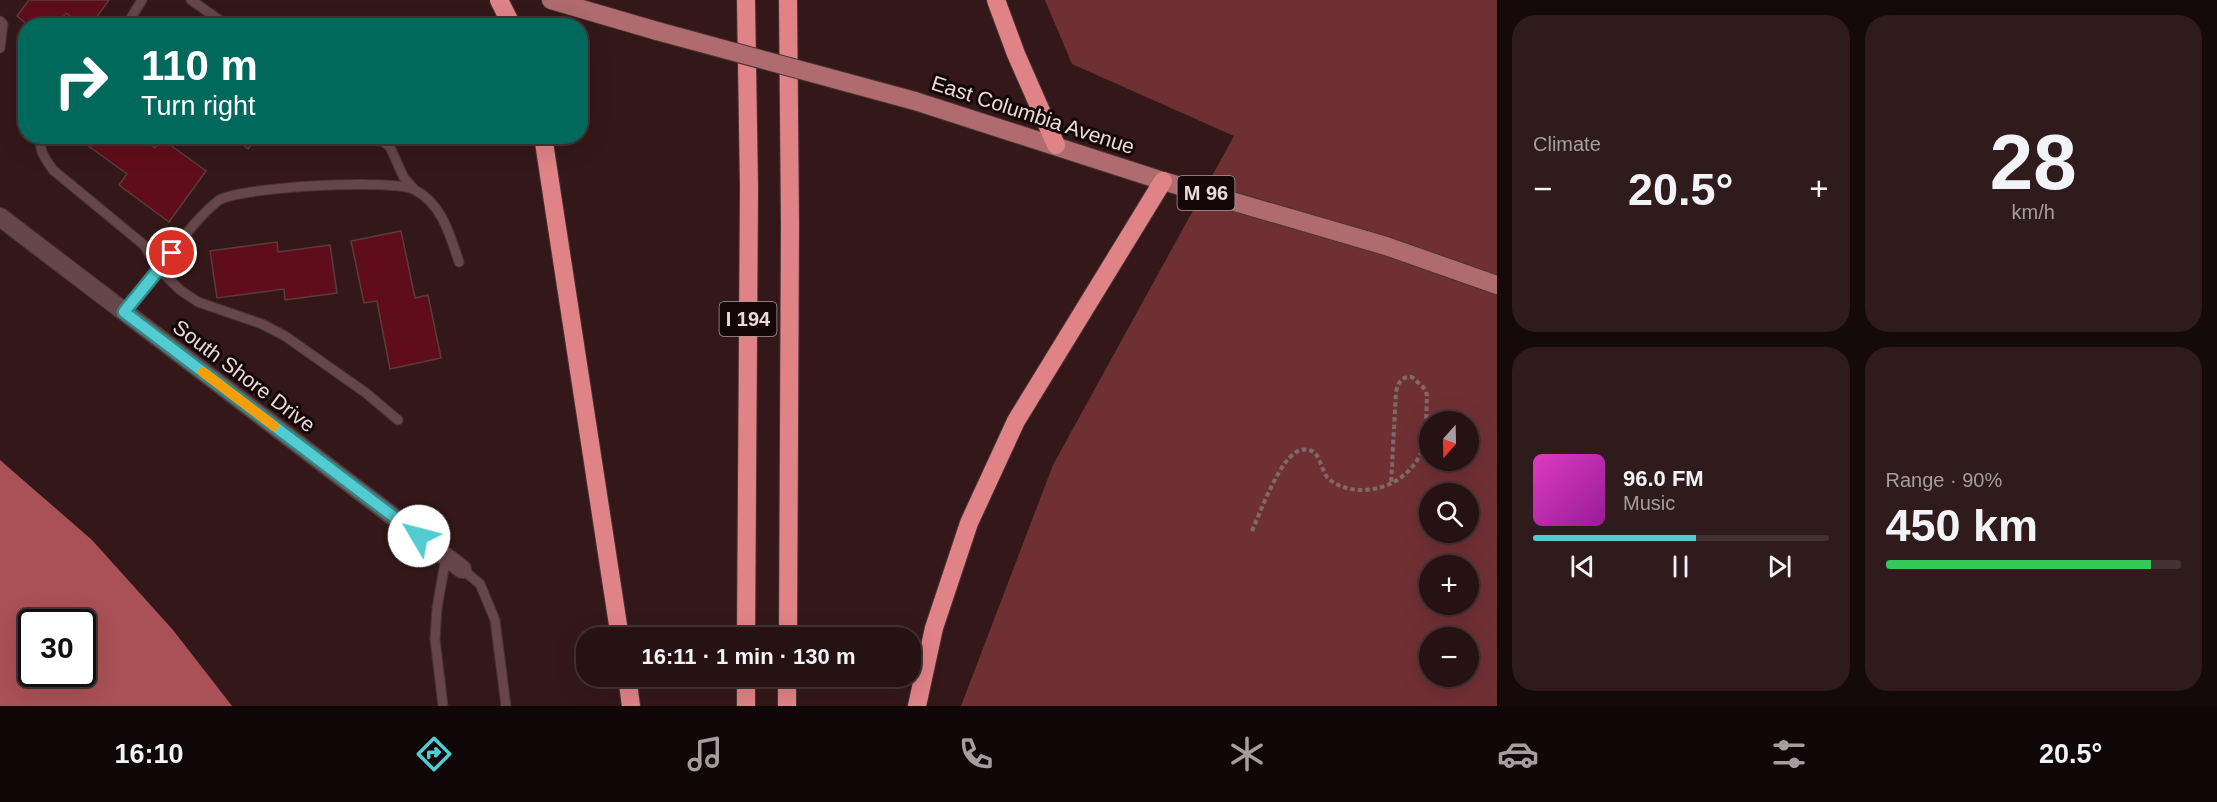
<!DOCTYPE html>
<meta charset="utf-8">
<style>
:root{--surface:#271213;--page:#2f1b1c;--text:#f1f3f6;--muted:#a49ea0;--line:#433233;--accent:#52ccd0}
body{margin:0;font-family:Helvetica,sans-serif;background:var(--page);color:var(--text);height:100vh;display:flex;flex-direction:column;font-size:22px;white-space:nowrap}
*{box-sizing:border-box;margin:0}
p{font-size:20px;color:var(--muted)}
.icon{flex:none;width:33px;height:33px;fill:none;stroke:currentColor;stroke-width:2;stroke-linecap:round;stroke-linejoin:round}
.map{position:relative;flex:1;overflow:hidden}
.sheet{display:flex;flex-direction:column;gap:15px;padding:15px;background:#150a0a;width:720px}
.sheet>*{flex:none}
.hud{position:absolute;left:18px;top:18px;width:570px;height:126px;border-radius:24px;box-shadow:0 6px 24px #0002,0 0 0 2px var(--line);background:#00695c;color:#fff;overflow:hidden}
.needle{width:39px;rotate:200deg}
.fabs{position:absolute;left:1419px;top:411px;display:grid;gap:12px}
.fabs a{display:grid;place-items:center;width:60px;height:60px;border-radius:50%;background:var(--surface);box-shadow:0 6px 24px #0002,0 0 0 2px var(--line);font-size:30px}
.speed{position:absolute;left:18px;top:609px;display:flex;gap:12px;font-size:30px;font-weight:700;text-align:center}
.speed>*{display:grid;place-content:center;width:78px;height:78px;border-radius:50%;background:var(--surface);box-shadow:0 6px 24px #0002,0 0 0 2px var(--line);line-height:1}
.speed .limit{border:3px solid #111;border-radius:9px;background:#fff;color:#111}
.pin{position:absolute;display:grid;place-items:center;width:51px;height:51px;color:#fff;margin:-26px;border:3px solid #fff;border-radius:50%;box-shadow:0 2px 6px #0007}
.me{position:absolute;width:66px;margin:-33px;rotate:307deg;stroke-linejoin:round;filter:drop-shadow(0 0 4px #0008)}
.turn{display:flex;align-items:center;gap:21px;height:126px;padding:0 24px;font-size:27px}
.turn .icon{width:78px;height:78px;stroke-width:2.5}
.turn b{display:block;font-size:42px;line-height:51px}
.big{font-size:45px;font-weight:700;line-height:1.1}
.sheet .tile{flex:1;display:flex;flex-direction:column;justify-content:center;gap:9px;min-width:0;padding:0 21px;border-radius:24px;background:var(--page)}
.sheet .dial{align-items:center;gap:0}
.dial b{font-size:78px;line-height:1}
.song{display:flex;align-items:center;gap:18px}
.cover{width:72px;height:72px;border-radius:9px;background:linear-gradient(135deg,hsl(310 70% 55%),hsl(300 70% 35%))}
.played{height:6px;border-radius:3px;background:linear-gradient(90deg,var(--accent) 55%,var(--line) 55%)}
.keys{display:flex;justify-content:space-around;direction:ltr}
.heat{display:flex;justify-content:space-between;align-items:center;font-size:33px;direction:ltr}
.charge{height:9px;border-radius:4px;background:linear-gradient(90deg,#34c759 90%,var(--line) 0)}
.sheet .tiles{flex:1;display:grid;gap:15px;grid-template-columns:repeat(2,1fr)}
.trip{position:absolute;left:576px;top:627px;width:345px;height:60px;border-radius:24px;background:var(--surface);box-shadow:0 6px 24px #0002,0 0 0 2px var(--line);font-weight:700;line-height:60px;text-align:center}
.tabs{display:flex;height:96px;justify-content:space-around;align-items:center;background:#100708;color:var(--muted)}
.tabs .icon{width:42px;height:42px}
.tabs .on{color:var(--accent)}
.tabs b{font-size:27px;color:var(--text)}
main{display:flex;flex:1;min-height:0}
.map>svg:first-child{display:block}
.green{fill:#6f3034;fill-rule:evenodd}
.water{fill:#a95156;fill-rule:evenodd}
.building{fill:#600d1b;stroke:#5b3c3c;stroke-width:1.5}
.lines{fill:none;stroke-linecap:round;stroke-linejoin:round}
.lane-casing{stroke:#483234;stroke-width:11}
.street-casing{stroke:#483234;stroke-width:20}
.primary-casing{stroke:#483234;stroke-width:20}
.highway-casing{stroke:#483234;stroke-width:20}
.path{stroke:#816869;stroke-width:4;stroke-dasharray:4.5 3;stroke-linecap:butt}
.lane{stroke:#664647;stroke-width:9}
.street{stroke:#664647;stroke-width:18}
.primary{stroke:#af6b6d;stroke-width:18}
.highway{stroke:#e08386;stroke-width:18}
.primary-bridge-casing{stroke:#483234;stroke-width:20;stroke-linecap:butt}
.primary-bridge{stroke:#af6b6d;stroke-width:18}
.route-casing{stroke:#358587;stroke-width:15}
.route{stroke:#52ccd0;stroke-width:10}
.slow{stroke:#f59e0b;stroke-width:10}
.labels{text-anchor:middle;stroke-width:6;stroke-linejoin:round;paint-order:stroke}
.shield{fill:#130708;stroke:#ac9a9a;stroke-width:1.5}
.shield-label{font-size:20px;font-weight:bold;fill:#edd9d9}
.street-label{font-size:21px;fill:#edd9d9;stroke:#130708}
</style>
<main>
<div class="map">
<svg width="1497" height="706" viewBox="0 0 1497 706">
<rect width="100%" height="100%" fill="#341819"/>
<path class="green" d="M1045,0h452v706h-536l92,-241 181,-329 -162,-72zM1430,422h38v38h-38zM1430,494h38v38h-38zM1430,566h38v38h-38zM1430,638h38v38h-38z"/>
<path class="water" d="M0,460l92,80 81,90 59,76h-232zM32,622h50v52h-50z"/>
<path class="building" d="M29,0h80l-19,26h-7l-17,-13 -9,13h-28l-12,-10z
M139,136l16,12 7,-9 44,32 -37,51 -50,-37 8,-11 -51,-37z
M232,136h26l-10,13z
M401,231l14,67 13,-3 13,63 -51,11 -13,-68 -13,2 -13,-62z
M277,242l1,10 52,-7 7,48 -52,7 -1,-11 -67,9 -7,-47z"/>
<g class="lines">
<defs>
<path id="lane" d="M191,0l37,26
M0,21l3,3 -3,24
M126,26l16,-26
M42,136c-5,14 4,23 11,34l91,75 15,24 21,21 18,12 64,22 23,12 81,57 32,27
M376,136l14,11 14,31 9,10
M124,312c16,-20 33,-40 48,-60 14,-18 28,-37 46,-51 17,-14 177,-23 197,-11 27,14 35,45 44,72
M462,569l18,15 15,36 11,86
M443,706l-8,-67 2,-31 9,-51"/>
<path id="street" d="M0,217l462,352"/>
<path id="primary" d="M551,0l106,31
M915,101l248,80 223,65 111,39"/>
<path id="highway" d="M499,0l13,26
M746,0l3,188 -3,450
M996,0l20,54 40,91
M543,136l77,502
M788,638l2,-414 -2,-224
M627,676l4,30
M746,706v-30
M787,706v-30
M917,706l17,-78 35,-105 47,-102 147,-240"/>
</defs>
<use href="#lane" class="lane-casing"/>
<use href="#street" class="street-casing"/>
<use href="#primary" class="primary-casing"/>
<use href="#highway" class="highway-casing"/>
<path class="path" d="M1252,531c8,-18 29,-77 49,-81 21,-5 18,22 29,30 30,22 79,6 92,-30 5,-16 4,-37 5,-55l-2,-6 -13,-12c-11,-1 -14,6 -16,15l-5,92"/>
<use href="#lane" class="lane"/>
<use href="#street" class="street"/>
<use href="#primary" class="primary"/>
<use href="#highway" class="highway"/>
<defs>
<path id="primary-bridge" d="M657,31l258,70"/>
</defs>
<use href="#primary-bridge" class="primary-bridge-casing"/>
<use href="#primary-bridge" class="primary-bridge"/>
</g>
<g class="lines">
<defs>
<path id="route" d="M172,253l-48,59 295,224"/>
</defs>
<use href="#route" class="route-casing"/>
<use href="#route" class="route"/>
<path class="slow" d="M203,372l71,54"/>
</g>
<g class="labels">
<g class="shield">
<rect x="1177.5" y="176" width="57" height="34" rx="4.5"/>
<rect x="719.5" y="302" width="57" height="34" rx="4.5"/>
</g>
<g class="shield-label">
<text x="1206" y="200">M 96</text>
<text x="748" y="326">I 194</text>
</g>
<g class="street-label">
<text transform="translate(1033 115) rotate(18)" y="7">East Columbia Avenue</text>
<text transform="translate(244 376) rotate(37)" y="7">South Shore Drive</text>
</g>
</g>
</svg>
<div class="fabs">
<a><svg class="needle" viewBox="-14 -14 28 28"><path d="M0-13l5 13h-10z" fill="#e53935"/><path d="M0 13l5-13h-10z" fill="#a49ea0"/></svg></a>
<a><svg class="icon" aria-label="search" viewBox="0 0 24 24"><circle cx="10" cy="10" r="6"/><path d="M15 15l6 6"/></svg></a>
<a>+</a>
<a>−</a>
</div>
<div class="speed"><div class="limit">30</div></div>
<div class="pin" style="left:172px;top:253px;background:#d93025"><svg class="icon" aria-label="arrive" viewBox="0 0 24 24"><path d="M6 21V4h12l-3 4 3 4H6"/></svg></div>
<svg class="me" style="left:419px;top:536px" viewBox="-20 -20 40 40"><circle r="19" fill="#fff"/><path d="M0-13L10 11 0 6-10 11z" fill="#52ccd0"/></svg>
<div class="trip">16:11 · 1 min · 130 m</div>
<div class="hud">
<div class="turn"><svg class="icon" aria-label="right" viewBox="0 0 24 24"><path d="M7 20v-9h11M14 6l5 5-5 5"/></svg><div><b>110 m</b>Turn right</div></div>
</div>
</div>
<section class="sheet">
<div class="tiles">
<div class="tile"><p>Climate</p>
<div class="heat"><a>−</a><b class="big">20.5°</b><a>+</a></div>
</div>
<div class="tile dial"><b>28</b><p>km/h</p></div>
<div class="tile">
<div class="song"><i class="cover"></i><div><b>96.0 FM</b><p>Music</p></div></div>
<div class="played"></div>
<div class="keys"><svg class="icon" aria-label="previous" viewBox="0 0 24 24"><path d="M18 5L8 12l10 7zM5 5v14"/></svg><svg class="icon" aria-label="pause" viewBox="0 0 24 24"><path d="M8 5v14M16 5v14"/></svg><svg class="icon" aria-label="next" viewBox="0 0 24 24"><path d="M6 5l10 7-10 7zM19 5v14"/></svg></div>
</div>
<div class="tile"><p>Range · 90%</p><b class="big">450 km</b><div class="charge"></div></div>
</div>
</section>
</main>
<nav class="tabs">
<b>16:10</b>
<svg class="icon on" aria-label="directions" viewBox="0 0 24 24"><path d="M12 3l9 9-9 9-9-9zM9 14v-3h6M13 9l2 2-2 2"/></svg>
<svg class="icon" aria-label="music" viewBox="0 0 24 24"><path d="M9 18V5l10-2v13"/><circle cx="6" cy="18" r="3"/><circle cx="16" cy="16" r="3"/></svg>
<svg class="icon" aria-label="phone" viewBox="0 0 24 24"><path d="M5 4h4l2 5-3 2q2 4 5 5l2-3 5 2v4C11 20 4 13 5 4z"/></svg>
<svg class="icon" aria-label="climate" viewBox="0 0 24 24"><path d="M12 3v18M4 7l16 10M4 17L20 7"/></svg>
<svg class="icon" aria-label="car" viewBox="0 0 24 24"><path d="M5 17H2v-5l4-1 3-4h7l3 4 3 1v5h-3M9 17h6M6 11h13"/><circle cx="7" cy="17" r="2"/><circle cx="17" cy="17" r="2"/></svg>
<svg class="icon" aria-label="filters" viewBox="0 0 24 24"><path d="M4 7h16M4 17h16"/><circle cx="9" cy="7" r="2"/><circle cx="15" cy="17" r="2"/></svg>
<b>20.5°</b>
</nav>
